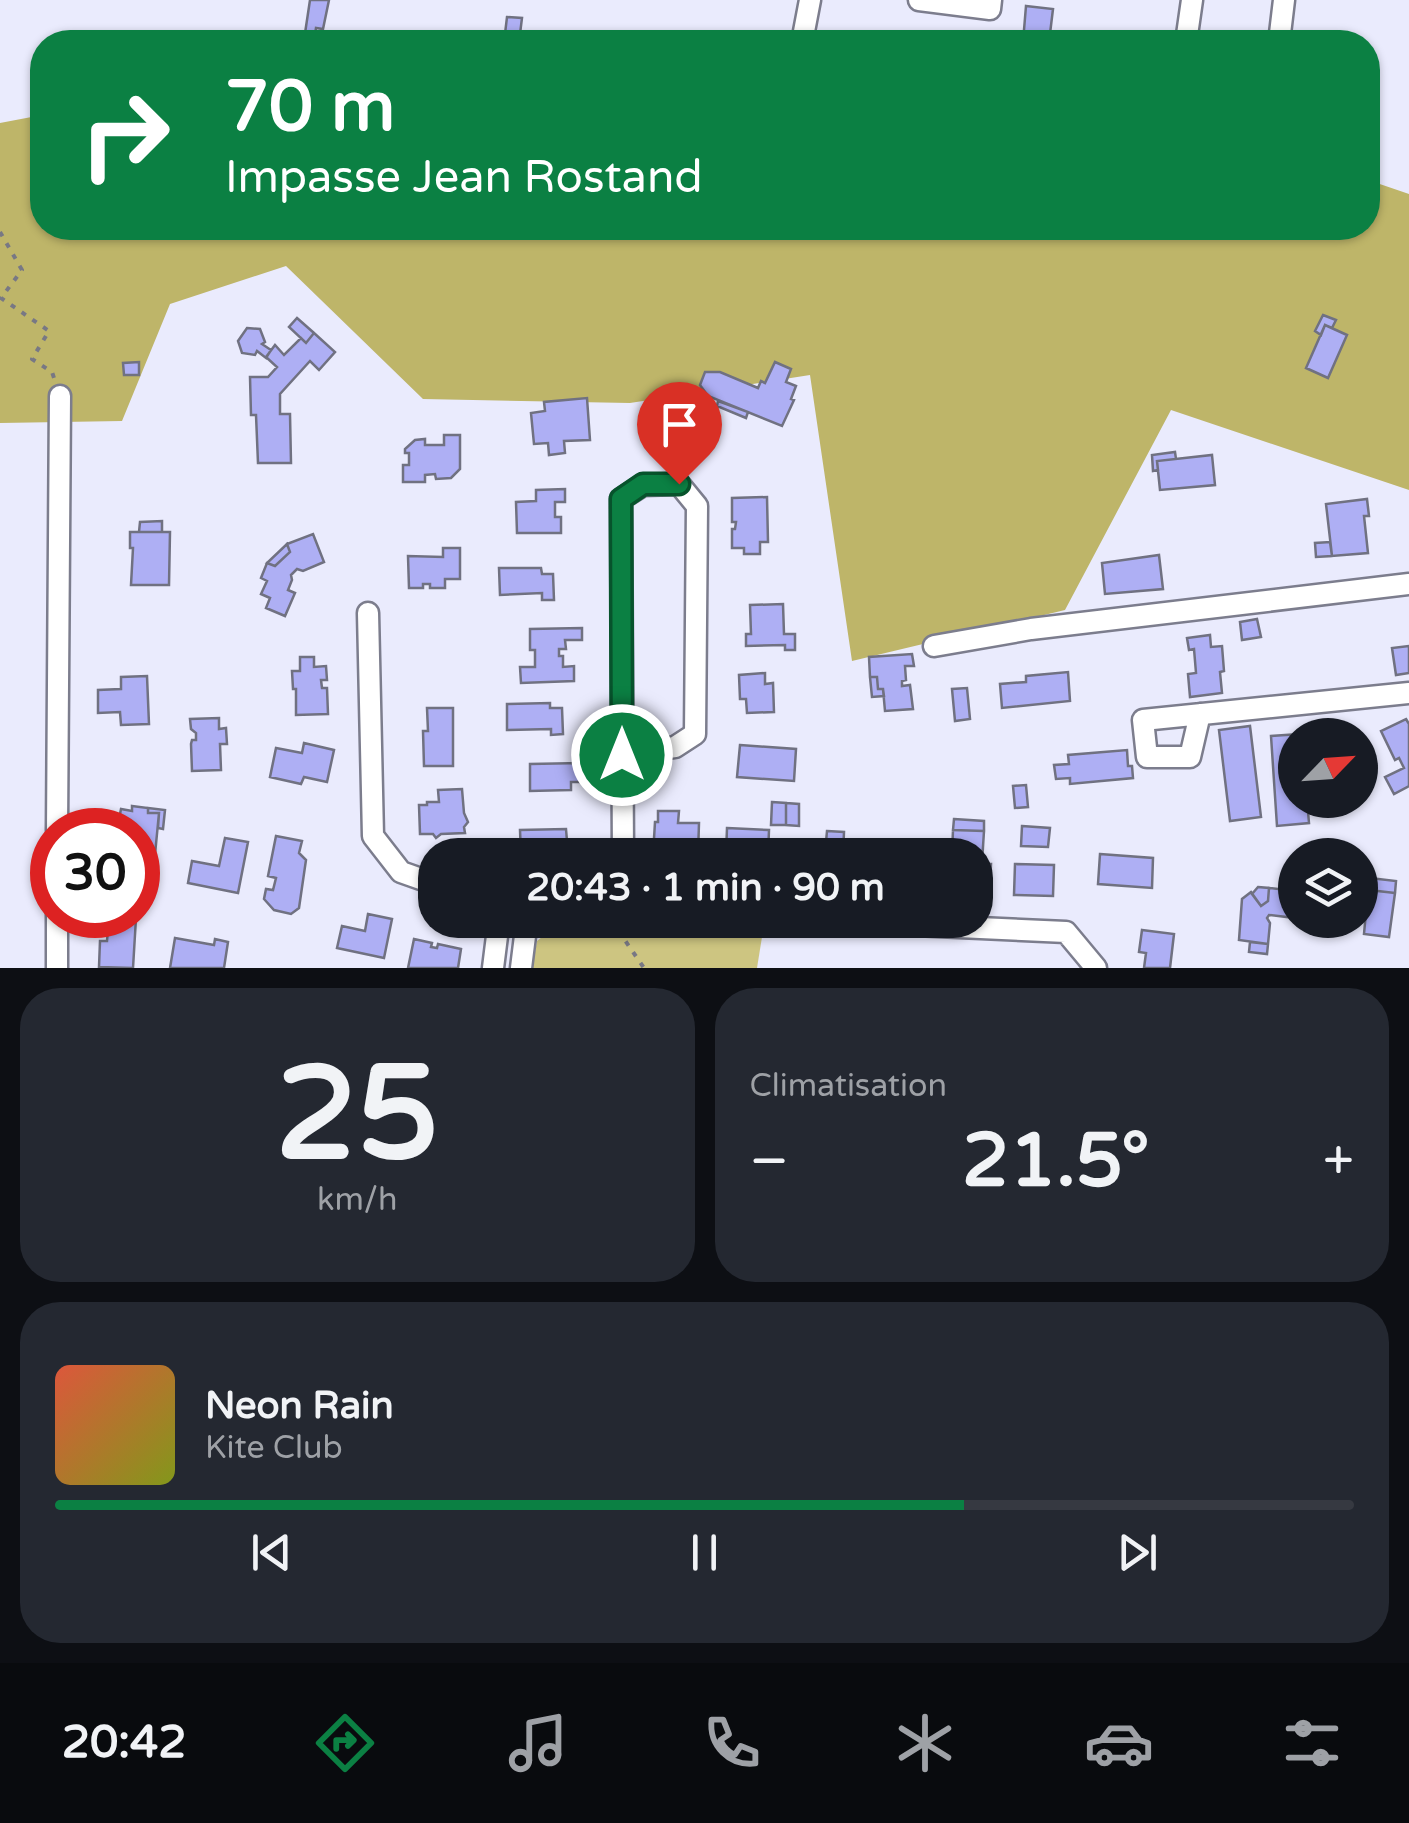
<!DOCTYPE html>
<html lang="fr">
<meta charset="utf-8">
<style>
:root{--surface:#171b24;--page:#242831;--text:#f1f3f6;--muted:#9ea1a6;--line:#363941;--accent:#0b8043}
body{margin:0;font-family:"Varela Round",sans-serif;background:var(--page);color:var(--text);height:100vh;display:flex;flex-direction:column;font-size:38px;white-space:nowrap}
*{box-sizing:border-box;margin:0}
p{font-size:32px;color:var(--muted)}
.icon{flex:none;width:55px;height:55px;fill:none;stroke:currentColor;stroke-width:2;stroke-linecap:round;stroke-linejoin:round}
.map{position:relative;height:968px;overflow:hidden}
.details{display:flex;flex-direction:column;gap:20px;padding:20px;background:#0d0f14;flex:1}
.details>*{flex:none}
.top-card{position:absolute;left:30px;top:30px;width:1350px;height:210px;border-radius:40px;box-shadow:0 2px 8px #0004;background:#0b8043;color:#fff;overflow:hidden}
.needle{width:65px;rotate:65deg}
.controls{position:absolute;left:1278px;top:718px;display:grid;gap:20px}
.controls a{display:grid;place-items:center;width:100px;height:100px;border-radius:50%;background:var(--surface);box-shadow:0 2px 8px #0004;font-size:50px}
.speed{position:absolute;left:30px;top:808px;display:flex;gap:20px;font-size:50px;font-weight:700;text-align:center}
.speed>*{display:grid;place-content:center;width:130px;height:130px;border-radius:50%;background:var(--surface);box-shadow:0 2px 8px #0004;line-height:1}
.speed .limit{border:15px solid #d22;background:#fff;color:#111}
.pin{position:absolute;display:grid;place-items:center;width:85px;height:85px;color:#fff;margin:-102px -42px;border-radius:50% 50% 50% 0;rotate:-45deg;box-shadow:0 0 10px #0007}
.pin .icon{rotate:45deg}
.me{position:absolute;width:110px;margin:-55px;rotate:0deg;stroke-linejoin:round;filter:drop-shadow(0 0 8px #0008)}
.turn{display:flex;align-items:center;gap:35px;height:210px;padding:0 30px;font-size:45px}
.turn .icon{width:130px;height:130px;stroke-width:2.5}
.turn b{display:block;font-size:70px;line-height:85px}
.big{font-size:75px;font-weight:800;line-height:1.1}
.details .tile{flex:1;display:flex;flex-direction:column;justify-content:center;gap:15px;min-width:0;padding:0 35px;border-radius:40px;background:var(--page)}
.details .dial{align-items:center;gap:0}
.dial b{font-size:130px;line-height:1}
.song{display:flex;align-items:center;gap:30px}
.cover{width:120px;height:120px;border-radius:15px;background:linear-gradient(135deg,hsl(10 70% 55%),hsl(70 70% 35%))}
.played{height:10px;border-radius:5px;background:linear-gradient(90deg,var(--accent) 70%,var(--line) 70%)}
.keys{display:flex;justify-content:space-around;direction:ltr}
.heat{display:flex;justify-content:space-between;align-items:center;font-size:55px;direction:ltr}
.details .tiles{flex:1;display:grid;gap:20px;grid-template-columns:1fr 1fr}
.tile:last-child{grid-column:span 2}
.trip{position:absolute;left:418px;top:838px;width:575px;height:100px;border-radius:40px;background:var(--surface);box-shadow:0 2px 8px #0004;font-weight:800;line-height:100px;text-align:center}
.tabs{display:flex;height:160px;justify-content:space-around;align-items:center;background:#090b0e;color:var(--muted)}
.tabs .icon{width:70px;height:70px}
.tabs .selected{color:var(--accent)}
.tabs b{font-size:45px;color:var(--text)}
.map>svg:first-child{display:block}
.green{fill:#cdc581}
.forest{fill:#beb569}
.building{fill:#aeaff4;stroke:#707181;stroke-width:2.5}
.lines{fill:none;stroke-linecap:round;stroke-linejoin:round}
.street-casing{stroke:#7c7d8d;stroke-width:25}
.path{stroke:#787884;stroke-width:4;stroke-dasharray:5 8;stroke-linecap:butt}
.street{stroke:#fff;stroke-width:20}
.route-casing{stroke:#07532c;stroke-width:25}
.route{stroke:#0b8043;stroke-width:18}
</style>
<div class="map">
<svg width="1409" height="968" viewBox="0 0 1409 968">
<rect width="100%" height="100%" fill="#eaebfd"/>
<path class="green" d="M552,929l210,8 -5,31h-225l5,-27z"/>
<path class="forest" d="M42,115v113h1326v-48l41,14v296l-238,-80 -106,200 -213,51 -42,-286 -180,28 -207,-4 -137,-133 -116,38 -48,117 -122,2v-300z"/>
<path class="building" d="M310,0h19l-6,29 -7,-1 -2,13 -10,-1z
M1026,6l27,3 -4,33h-26z
M507,17l15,1 -3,24h-15z
M1323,315l13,5 -4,8 -7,-3 -4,10 -6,-4z
M297,318l17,15 -8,10 -17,-16z
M1325,325l22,10 -19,43 -22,-10z
M247,328l13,1 5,13 -3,2 9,6 -5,8 -9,-7 -2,4 -13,-2 -4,-12z
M314,333l21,19 -16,18 -9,-9 -30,33v20h10l1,49h-33l-2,-48h-5l-1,-38h18l9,-10 -11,-10 9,-12 9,10 17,-17 5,5z
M139,362v13h-15l-1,-12z
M775,362l16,7 -5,13 10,4 -5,13 3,1 -12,26 -74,-30 -8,-11 5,-13h15l38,16 3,-7 4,2z
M587,398l3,42 -26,1 1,12 -16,2 -1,-12 -14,1 -3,-31 14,-2 -1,-9z
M718,401l30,11 -2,6 -29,-12z
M444,435h16v34l-9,9 -15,1 -1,-5 -10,1v7h-22v-17h6v-12h-4v-4l10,-9 10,-1v6h19z
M1175,452l1,7 -19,2 1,9 -5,1 -1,-16z
M1212,455l3,30 -55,5 -3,-29z
M565,489v13h-10v15h6v16h-44l-1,-31 20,-1v-11z
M767,497l1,45h-8v12h-16v-6h-12v-19h3l1,-7h-4v-24z
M1367,499l2,17h-5l4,37 -36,3 -6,-52z
M162,521v11h-23l1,-10z
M130,532h40l-1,53h-38l2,-37h-3z
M313,534l11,28 -21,9 -6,-2 -6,6 1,5 -4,10 7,3 -10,23 -19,-8 4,-10 -9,-4 6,-13 -6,-3 6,-15 8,3 15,-14 -3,-8z
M1330,542l2,14 -16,1 -1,-14z
M287,544l3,8 -15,14 -8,-3z
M443,548h17v31h-15v9h-15v-4h-7v4h-14l-1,-32 35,1z
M1159,555l4,34 -58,5 -3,-31z
M499,568h42l1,6h11l1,26h-12v-7l-42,2z
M783,604l1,30h11v16h-10v-5l-39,1v-12h5l-1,-29z
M1257,619l4,18 -19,3 -2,-18z
M582,628v12h-17l1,9h-7v7h4v11l11,-1v15l-53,2 -1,-16h15v-17h-5v-21z
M1210,635l1,12 11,-1 2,25 -4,1 2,21 -32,4 -2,-23 8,-1 -2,-24 -5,1 -2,-12z
M1409,646v27l-13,2 -4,-27z
M912,654l2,12h-9l1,14 -4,1v5l8,-1 3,24 -28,2 -2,-22h-5l-1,-12h-7l-1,-20z
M300,657h14v10l12,-1 1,14h-6l1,8h5l1,26 -32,1v-26h-3l-1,-18h8z
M1068,672l2,29 -68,7 -2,-24 26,-2v-6z
M765,673v11l8,-1 1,29 -27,1 -1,-14h-6l-1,-24z
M147,676l2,48 -28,1 -1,-13 -22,1v-23l23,-1v-12z
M870,677h7l1,12h5l1,7 -12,1z
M967,688l3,31 -15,2 -3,-32z
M550,703v5h12l1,26 -12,1v-6l-44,1v-26z
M427,708h26v58h-29l-1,-35h5z
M219,718v11l7,-1 1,16h-7l1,26 -29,1 -1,-27 1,-4h4v-7l-5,-4 -1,-10z
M1406,719l3,5v62l-15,8 -9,-17 19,-9 -5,-10 -4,2 -14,-29z
M1250,726l11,91 -31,4 -11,-91z
M1300,734l-5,1v65h12l2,23 -32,3 -6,-90z
M304,743l30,7 -7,32 -23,-5 -3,7 -31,-7 6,-29 26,5z
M740,745l56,4 -2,32 -57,-4z
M1127,750l1,16h4l1,12 -63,6v-6l-14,1 -2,-14 15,-1 -1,-9z
M581,763v19h-10v8l-41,1v-27z
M1026,785l2,22 -13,1 -2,-22z
M462,789l2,24 4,9 -4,5 1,6 -24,1 -5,4 -3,-4h-13l-1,-29h8v-3h12l-1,-12z
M772,802l14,1v22h-15z
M786,803l13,1v22l-13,-1z
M132,806l16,2v5h11l-6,62 -15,-2v-43h-8v-5l-12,-1 3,-15 11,2z
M148,808l17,2 -2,19 -5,-1 1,-15h-11z
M658,811h21l-1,12h21l-1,32 -34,-3v3h-11l2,-33h3z
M954,819l30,2v10l-31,-1z
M1022,826l28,2 -2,19 -27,-1z
M727,828l42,2 -1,25h-42z
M566,829l2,24 -47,2 -1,-25z
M953,830l31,1 -4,63h-5v-39h-23z
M827,831l17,1 -1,23h-44l1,-14 26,1z
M276,836l26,5 -3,12 7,7 -7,48 -8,6 -17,-4 -10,-11 2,-10 7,1 3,-12 -8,-2z
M225,838l23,4 -10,51 -50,-10 4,-22 27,5z
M874,843l40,3v9h-41z
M1100,854l53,4 -1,30 -54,-4z
M982,864h9l-1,18h-9z
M1015,864l39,1 -1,31 -39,-1z
M1370,878l26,3 -1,12 -26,-3z
M1258,887l11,1 -1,13 -7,5 -9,-12z
M1269,888l26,3v27l-26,-3 -2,3 3,5 -2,21 -29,-4 3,-41 9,-7 10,14 7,-5z
M1360,889l35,4 -6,44 -25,-3 2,-22 -6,1z
M368,914l24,5 -8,39 -47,-10 5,-22 23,5z
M109,917l27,1 -3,50 -34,-1 1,-26h7z
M1142,930l32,4 -4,34h-26l2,-15 -7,-1z
M175,938l39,7 1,-6 13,3 -4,26h-54z
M414,939l18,4 -1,4 6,1 1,-4 23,5 -3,19h-50z
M1250,942l18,2 -1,10 -18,-2z"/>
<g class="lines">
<defs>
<path id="street" d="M919,0l71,9 1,-9
M802,42l8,-42
M1186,42l6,-42
M1279,42l5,-42
M368,613l5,223 28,36 34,12
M934,646l97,-17 378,-45
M1200,714l-10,43h-43l-4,-37 266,-27
M622,755l53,-8 20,-13 2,-228 -18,-22 -36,1 -22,14 2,356
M57,830l3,-434
M806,920l260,12 30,36
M57,968v-53
M493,968l6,-48
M521,968l6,-48"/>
</defs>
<use href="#street" class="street-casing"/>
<path class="path" d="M0,232l22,38 -21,28 48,33 -17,28 20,13 2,6
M611,920l33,48"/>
<use href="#street" class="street"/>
</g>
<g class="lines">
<defs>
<path id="route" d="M622,755l-1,-256 22,-15h36"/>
</defs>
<use href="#route" class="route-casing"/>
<use href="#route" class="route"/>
</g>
</svg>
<div class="controls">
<a><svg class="needle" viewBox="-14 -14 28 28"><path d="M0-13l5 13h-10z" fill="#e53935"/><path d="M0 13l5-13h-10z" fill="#9ea1a6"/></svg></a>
<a><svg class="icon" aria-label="layers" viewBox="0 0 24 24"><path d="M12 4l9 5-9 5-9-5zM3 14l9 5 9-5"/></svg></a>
</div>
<div class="speed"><div class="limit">30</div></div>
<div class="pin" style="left:679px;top:484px;background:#d93025"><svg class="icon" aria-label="arrive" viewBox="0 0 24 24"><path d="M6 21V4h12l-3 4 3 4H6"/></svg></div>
<svg class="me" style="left:622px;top:755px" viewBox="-20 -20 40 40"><circle r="17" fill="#0b8043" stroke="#fff" stroke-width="3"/><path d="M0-11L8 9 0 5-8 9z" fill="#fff"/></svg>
<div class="trip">20:43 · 1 min · 90 m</div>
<div class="top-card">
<div class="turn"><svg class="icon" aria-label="right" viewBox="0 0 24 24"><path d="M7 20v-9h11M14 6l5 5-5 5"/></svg><div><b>70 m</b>Impasse Jean Rostand</div></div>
</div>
</div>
<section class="details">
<div class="tiles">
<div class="tile dial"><b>25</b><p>km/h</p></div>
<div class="tile"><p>Climatisation</p>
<div class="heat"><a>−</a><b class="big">21.5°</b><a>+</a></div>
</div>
<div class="tile">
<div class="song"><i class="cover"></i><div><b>Neon Rain</b><p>Kite Club</p></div></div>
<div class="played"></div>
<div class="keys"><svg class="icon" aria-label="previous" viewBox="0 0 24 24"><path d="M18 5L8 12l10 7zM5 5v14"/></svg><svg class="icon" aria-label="pause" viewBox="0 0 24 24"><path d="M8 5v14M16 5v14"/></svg><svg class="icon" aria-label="next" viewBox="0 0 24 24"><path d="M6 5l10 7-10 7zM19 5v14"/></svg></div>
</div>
</div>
</section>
<nav class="tabs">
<b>20:42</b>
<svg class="icon selected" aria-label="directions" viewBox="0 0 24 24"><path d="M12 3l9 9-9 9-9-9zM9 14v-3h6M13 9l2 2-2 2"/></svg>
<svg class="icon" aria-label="music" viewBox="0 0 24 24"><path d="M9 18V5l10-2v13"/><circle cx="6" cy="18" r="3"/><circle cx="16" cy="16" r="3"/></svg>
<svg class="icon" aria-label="phone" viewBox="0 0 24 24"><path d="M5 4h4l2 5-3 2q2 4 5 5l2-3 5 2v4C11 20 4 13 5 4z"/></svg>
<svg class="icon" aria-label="climate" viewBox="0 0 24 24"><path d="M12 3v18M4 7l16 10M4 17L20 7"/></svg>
<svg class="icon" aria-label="car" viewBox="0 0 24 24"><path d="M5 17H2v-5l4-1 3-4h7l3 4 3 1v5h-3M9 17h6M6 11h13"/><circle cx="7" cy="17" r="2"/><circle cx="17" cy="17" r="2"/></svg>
<svg class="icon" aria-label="filters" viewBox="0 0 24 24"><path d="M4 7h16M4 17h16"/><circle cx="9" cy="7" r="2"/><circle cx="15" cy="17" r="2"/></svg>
</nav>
